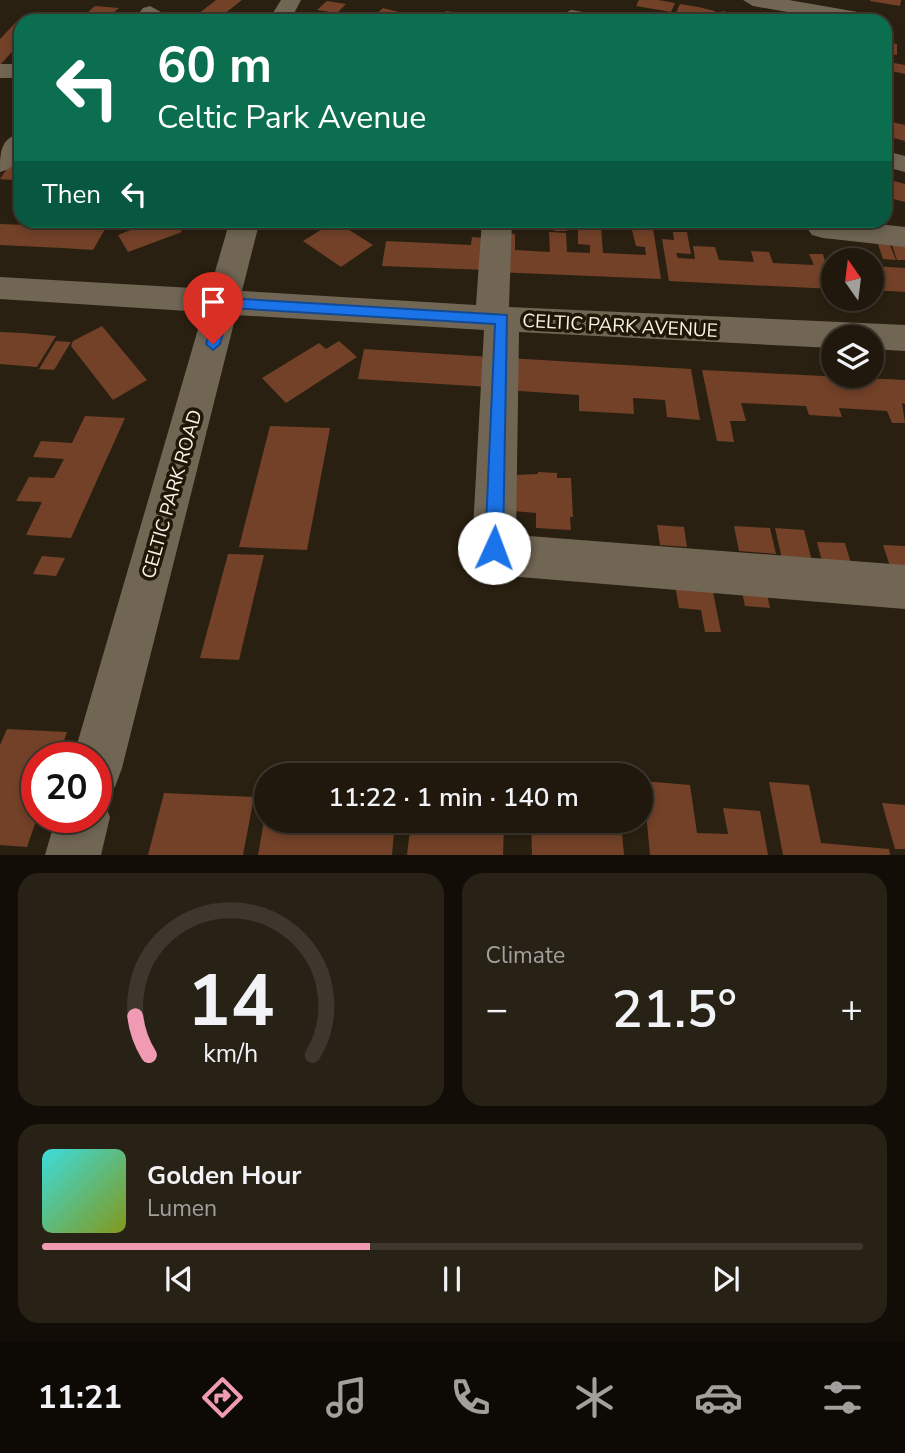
<!DOCTYPE html>
<meta charset="utf-8">
<style>
:root{--surface:#20180d;--page:#282116;--text:#f1f3f6;--muted:#a2a09d;--line:#3d372e;--accent:#f09ab4}
body{margin:0;font-family:"Nunito Sans",sans-serif;background:var(--page);color:var(--text);height:100vh;display:flex;flex-direction:column;font-size:26px;white-space:nowrap}
*{box-sizing:border-box;margin:0}
p{font-size:23px;color:var(--muted)}
.icon{flex:none;width:38px;height:38px;fill:none;stroke:currentColor;stroke-width:2;stroke-linecap:round;stroke-linejoin:round}
.map{position:relative;height:855px;overflow:hidden}
.panel{display:flex;flex-direction:column;gap:18px;padding:18px;background:#120d07;flex:1}
.panel>*{flex:none}
.hud{position:absolute;left:14px;top:14px;width:878px;height:214px;border-radius:21px;box-shadow:0 4px 10px #0003,0 0 0 2px var(--line);background:#0b6e4f;color:#fff;overflow:hidden}
.needle{width:46px;rotate:346deg}
.buttons{position:absolute;left:821px;top:248px;display:grid;gap:14px}
.buttons a{display:grid;place-items:center;width:63px;height:63px;border-radius:50%;background:var(--surface);box-shadow:0 4px 10px #0003,0 0 0 2px var(--line);font-size:35px}
.speed{position:absolute;left:21px;top:742px;display:flex;gap:14px;font-size:35px;font-weight:700;text-align:center}
.speed>*{display:grid;place-content:center;width:91px;height:91px;border-radius:50%;background:var(--surface);box-shadow:0 4px 10px #0003,0 0 0 2px var(--line);line-height:1}
.speed .limit{border:10px solid #d22;background:#fff;color:#111}
.pin{position:absolute;display:grid;place-items:center;width:60px;height:60px;color:#fff;margin:-72px -30px;border-radius:50% 50% 50% 0;rotate:-45deg;box-shadow:0 0 7px #0007}
.pin .icon{rotate:45deg}
.me{position:absolute;width:77px;margin:-38px;rotate:2deg;stroke-linejoin:round;filter:drop-shadow(0 0 5px #0008)}
.turn{display:flex;align-items:center;gap:24px;height:147px;padding:0 28px;font-size:32px}
.turn .icon{width:91px;height:91px;stroke-width:2.5}
.turn b{display:block;font-size:49px;line-height:60px}
.then{display:flex;align-items:center;height:66px;padding:0 28px;background:#0003;gap:14px;font-size:26px}
.big{font-size:52px;font-weight:600;line-height:1.1}
.panel .card{flex:1;display:flex;flex-direction:column;justify-content:center;gap:10px;min-width:0;padding:0 24px;border-radius:21px;background:var(--page)}
.panel .dial{align-items:center;gap:0}
.dial svg{height:182px;overflow:visible;fill:none;stroke:var(--line);stroke-width:7;stroke-linecap:round;text-anchor:middle}
.dial text{fill:var(--text);stroke:none}
.song{display:flex;align-items:center;gap:21px}
.cover{width:84px;height:84px;border-radius:10px;background:linear-gradient(135deg,hsl(180 70% 55%),hsl(70 70% 35%))}
.played{height:7px;border-radius:4px;background:linear-gradient(90deg,var(--accent) 40%,var(--line) 40%)}
.keys{display:flex;justify-content:space-around;direction:ltr}
.heat{display:flex;justify-content:space-between;align-items:center;font-size:38px;direction:ltr}
.panel .tiles{flex:1;display:grid;gap:18px;grid-template-columns:1fr 1fr}
.card:last-child{grid-column:span 2}
.trip{position:absolute;left:254px;top:763px;width:399px;height:70px;border-radius:35px;background:var(--surface);box-shadow:0 4px 10px #0003,0 0 0 2px var(--line);font-weight:600;line-height:70px;text-align:center}
.menu{display:flex;height:112px;justify-content:space-around;align-items:center;background:#0d0a05;color:var(--muted)}
.menu .icon{width:49px;height:49px}
.menu .selected{color:var(--accent)}
.menu b{font-size:32px;color:var(--text)}
.map>svg:first-child{display:block}
.building{fill:#724128}
.lines{fill:none;stroke-linecap:round;stroke-linejoin:round}
.minor{fill:#716654;fill-rule:evenodd}
.route{fill:#1a73e8;stroke:#114b97;stroke-width:2}
.labels{text-anchor:middle;stroke-width:7;stroke-linejoin:round;paint-order:stroke}
.street-label{font-size:19px;fill:#f9f3e8;stroke:#201707}
</style>
<div class="map">
<svg width="905" height="855" viewBox="0 0 905 855">
<rect width="100%" height="100%" fill="#2a2011"/>
<path class="building" d="M216,0h26l-27,21 -22,-3z
M639,0h19l17,3 -4,9 -35,-6z
M870,0h31l-1,6 -30,-5z
M327,1l19,3 -9,9 -20,-3z
M680,4l18,3 17,4 -4,9 -35,-7z
M95,6l24,2 -5,4 6,1 -4,4h4l-4,4 -36,-2z
M383,8l28,7 -7,6 -30,-5z
M446,11l18,3 -5,7h-41l5,-7 19,3z
M722,11l19,4 19,3 -1,3 -41,-1z
M18,20h3v22l-21,23v-26z
M886,42l11,2v11l-11,-2z
M888,62l17,3v9l-18,-4z
M888,121l17,4v16l-19,-5z
M9,166l12,3 -9,11 -12,-1z
M886,179l19,5v18l-19,-5z
M156,220h19l7,12 -54,20 -10,-17z
M553,220h13l1,11h-13z
M335,221l38,24 -32,22 -38,-26z
M0,224l52,2 53,3 -12,21 -31,-2 -62,-3z
M578,225l23,1 2,27 43,2 -1,-8 -9,-1 -5,-20 22,2 8,51 -164,-7 1,-39 17,1v16l35,2 -1,-20 17,1 1,19 23,1v-8l-12,-1z
M673,232h14l4,22 -15,-1 2,5 17,1 -2,-13 22,1 4,13 35,2 -3,-11 18,1 4,11 41,2 -5,-11h14l10,35 -164,-8 -7,-42 12,1z
M472,237l16,1 -1,32 -105,-4 4,-25 85,4z
M891,242l14,1v17h-8z
M878,244l12,1 6,15 -13,-1z
M872,266l33,2v24l-33,-2z
M102,326l45,54 -34,20 -42,-54 2,-5z
M0,332l22,1 34,3 -19,31 -37,-3z
M56,341l15,1 -17,28 -15,-1z
M339,341l18,16 -71,46 -24,-25 57,-35 7,6z
M364,349l127,8 -2,30 -131,-8z
M507,358l184,11 9,51 -33,-3 -2,-17 -32,-2 1,16 -55,-3v-16l-74,-5z
M702,370l203,10v24l-3,-1 3,20h-13l-5,-12 -48,-3 3,9 -33,-2 -3,-9 -65,-3 5,18h-16l4,21 -17,-1z
M85,416l40,2 -54,120 -45,-3 16,-33 -26,-1 13,-24 25,1 10,-19 -31,-2 8,-16 31,2z
M270,426l60,2 -23,122 -68,-3z
M538,472l19,1v5h14l2,39h-3l1,13 -35,-2v-15l-23,-2 1,-36 24,-1z
M657,525l27,2 3,20 -27,-2z
M734,526l36,2 6,26 -37,-3z
M775,528l29,2 9,35 -30,-2z
M817,542l28,1 7,24 -29,-2z
M883,545l22,1v30l-12,-1z
M228,554l36,1 -25,105 -39,-2z
M42,556l23,2 -9,18 -23,-2z
M675,585l37,2 9,45h-16l-4,-22 -22,-2z
M741,587l25,2 4,19 -25,-2z
M7,729l60,3 -9,26h-21v60l-10,29 -27,-2v-100z
M643,781l47,4 7,48 31,1 -5,-26 37,3 8,44h-118z
M769,782l40,3 12,58 68,6 1,6h-107z
M164,793l90,4 -11,58h-95z
M882,803l23,2v44h-10z
M264,821h131l-3,34h-134z
M411,821h109v4l-16,-2 -1,32h-96z
M531,821l90,1 3,33h-92z"/>
<g class="lines">
<path class="minor" d="M281,0h20l-11,21h-22z
M743,0h46l86,15 11,6h-48l-85,-15z
M150,6l11,6 -6,9h-22l10,-13z
M571,10l37,6 3,5h-48l-3,-5z
M0,64h21v14h-21z
M16,135l5,1c0,17 -2,32 -21,36 0,-17 0,-32 16,-37z
M886,151l19,5v16l-19,-5z
M230,220h30l-18,71 234,14 6,-85h30l-3,87 396,18v26l-33,-2v-11h-39v10l-314,-16 -3,203 389,30v44l-398,-33c-17,-7 -27,-11 -35,-28l12,-218 -248,-15 -114,453 -7,19 -19,7v-36h-23l130,-446 -203,-13v-22l210,12z
M801,220h43l61,7v20l-82,-9 -11,-3z
M96,795l6,3 8,19 -9,38h-56l11,-38h40z"/>
</g>
<path class="route" d="M225,298l282,17 -4,233 -2,6 -7,3 -6,-3 -3,-6 10,-224 -265,-16 -10,36 -7,6 -7,-6 12,-41z"/>
<g class="labels">
<g class="street-label">
<text transform="translate(620 325) rotate(3)" y="7">CELTIC PARK AVENUE</text>
<text transform="translate(171 494) rotate(-74)" y="7">CELTIC PARK ROAD</text>
</g>
</g>
</svg>
<div class="buttons">
<a><svg class="needle" viewBox="-14 -14 28 28"><path d="M0-13l5 13h-10z" fill="#e53935"/><path d="M0 13l5-13h-10z" fill="#a2a09d"/></svg></a>
<a><svg class="icon" aria-label="layers" viewBox="0 0 24 24"><path d="M12 4l9 5-9 5-9-5zM3 14l9 5 9-5"/></svg></a>
</div>
<div class="speed"><div class="limit">20</div></div>
<div class="pin" style="left:213px;top:344px;background:#d93025"><svg class="icon" aria-label="arrive" viewBox="0 0 24 24"><path d="M6 21V4h12l-3 4 3 4H6"/></svg></div>
<svg class="me" style="left:494px;top:548px" viewBox="-20 -20 40 40"><circle r="19" fill="#fff"/><path d="M0-13L10 11 0 6-10 11z" fill="#1a73e8"/></svg>
<div class="trip">11:22 · 1 min · 140 m</div>
<div class="hud">
<div class="turn"><svg class="icon" aria-label="left" viewBox="0 0 24 24"><path d="M17 20v-9H6M10 6l-5 5 5 5"/></svg><div><b>60 m</b>Celtic Park Avenue</div></div>
<div class="then">Then<svg class="icon" aria-label="left" viewBox="0 0 24 24"><path d="M17 20v-9H6M10 6l-5 5 5 5"/></svg></div>
</div>
</div>
<section class="panel">
<div class="tiles">
<div class="card dial"><svg viewBox="0 0 100 80">
<path d="M14 69A42 42 0 1 1 86 69"/>
<path d="M14 69A42 42 0 0 1 8 52" stroke="#f09ab4"/>
<text x="50" y="56" font-size="32" font-weight="700">14</text>
<text x="50" y="72" font-size="11">km/h</text>
</svg></div>
<div class="card"><p>Climate</p>
<div class="heat"><a>−</a><b class="big">21.5°</b><a>+</a></div>
</div>
<div class="card">
<div class="song"><i class="cover"></i><div><b>Golden Hour</b><p>Lumen</p></div></div>
<div class="played"></div>
<div class="keys"><svg class="icon" aria-label="previous" viewBox="0 0 24 24"><path d="M18 5L8 12l10 7zM5 5v14"/></svg><svg class="icon" aria-label="pause" viewBox="0 0 24 24"><path d="M8 5v14M16 5v14"/></svg><svg class="icon" aria-label="next" viewBox="0 0 24 24"><path d="M6 5l10 7-10 7zM19 5v14"/></svg></div>
</div>
</div>
</section>
<nav class="menu">
<b>11:21</b>
<svg class="icon selected" aria-label="directions" viewBox="0 0 24 24"><path d="M12 3l9 9-9 9-9-9zM9 14v-3h6M13 9l2 2-2 2"/></svg>
<svg class="icon" aria-label="music" viewBox="0 0 24 24"><path d="M9 18V5l10-2v13"/><circle cx="6" cy="18" r="3"/><circle cx="16" cy="16" r="3"/></svg>
<svg class="icon" aria-label="phone" viewBox="0 0 24 24"><path d="M5 4h4l2 5-3 2q2 4 5 5l2-3 5 2v4C11 20 4 13 5 4z"/></svg>
<svg class="icon" aria-label="climate" viewBox="0 0 24 24"><path d="M12 3v18M4 7l16 10M4 17L20 7"/></svg>
<svg class="icon" aria-label="car" viewBox="0 0 24 24"><path d="M5 17H2v-5l4-1 3-4h7l3 4 3 1v5h-3M9 17h6M6 11h13"/><circle cx="7" cy="17" r="2"/><circle cx="17" cy="17" r="2"/></svg>
<svg class="icon" aria-label="filters" viewBox="0 0 24 24"><path d="M4 7h16M4 17h16"/><circle cx="9" cy="7" r="2"/><circle cx="15" cy="17" r="2"/></svg>
</nav>
